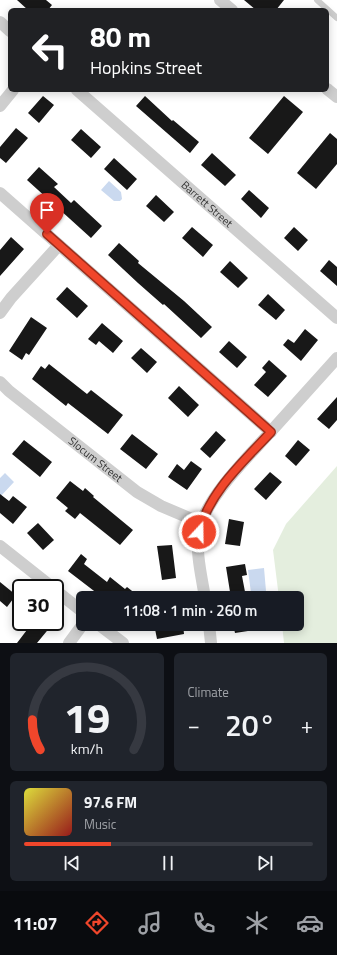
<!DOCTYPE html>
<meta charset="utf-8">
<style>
:root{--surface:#171b24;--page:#20242c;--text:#f1f3f6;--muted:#9ea1a6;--line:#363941;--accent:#f0462b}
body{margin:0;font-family:"Titillium Web",sans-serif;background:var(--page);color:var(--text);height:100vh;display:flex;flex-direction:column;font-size:15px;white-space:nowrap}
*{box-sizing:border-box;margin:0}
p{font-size:13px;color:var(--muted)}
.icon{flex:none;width:22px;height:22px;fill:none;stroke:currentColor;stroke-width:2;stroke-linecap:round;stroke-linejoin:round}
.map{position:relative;height:643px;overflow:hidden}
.sheet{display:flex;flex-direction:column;gap:10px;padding:10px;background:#0d0f14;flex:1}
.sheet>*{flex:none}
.top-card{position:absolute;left:8px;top:8px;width:321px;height:84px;border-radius:6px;box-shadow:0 2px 10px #0003;background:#202124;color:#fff;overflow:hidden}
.speed{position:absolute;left:12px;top:579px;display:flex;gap:8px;font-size:20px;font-weight:700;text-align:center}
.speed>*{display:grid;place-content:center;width:52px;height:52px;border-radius:50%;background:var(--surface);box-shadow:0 2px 10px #0003;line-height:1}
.speed .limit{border:2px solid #111;border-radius:6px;background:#fff;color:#111}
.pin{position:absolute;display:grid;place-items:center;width:34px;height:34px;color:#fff;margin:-41px -17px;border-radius:50% 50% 50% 0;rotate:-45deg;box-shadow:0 0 4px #0007}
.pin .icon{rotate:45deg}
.me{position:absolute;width:44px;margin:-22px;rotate:21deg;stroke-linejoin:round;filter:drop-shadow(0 0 3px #0008)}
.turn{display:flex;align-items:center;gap:14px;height:84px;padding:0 16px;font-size:18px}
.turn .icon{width:52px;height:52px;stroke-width:2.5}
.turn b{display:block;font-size:28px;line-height:34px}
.big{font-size:30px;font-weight:600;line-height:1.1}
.sheet .widget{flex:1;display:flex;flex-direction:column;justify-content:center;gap:6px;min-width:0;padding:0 14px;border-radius:6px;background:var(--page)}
.sheet .dial{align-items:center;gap:0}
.dial svg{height:104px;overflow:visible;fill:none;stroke:var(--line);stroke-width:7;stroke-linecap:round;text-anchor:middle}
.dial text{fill:var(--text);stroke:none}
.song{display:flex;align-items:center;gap:12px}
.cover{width:48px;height:48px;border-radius:6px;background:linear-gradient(135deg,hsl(60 70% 55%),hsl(0 70% 35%))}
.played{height:4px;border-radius:2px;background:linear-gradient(90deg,var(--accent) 30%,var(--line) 30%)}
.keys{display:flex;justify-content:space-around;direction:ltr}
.heat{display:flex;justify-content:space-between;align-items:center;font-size:22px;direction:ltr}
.sheet .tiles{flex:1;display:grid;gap:10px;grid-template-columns:1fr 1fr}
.widget:last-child{grid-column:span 2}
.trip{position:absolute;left:76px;top:591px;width:228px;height:40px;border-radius:6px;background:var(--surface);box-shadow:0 2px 10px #0003;font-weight:600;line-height:40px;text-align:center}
.tabs{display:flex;height:64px;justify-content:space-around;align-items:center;background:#090b0e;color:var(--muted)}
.tabs .icon{width:28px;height:28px}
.tabs .on{color:var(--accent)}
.tabs b{font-size:18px;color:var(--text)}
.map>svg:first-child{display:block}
.green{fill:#e4eede}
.water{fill:#cad9ef}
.building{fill:#181818}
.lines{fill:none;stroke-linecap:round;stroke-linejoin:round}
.lane{stroke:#cecece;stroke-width:6}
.street{stroke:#cecece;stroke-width:12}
.route-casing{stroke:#9c2e1c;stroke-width:10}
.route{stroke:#f0462b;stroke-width:7}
.labels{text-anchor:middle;stroke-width:4;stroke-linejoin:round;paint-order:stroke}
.street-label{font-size:11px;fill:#313131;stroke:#fff}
</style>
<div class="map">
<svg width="337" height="643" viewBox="0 0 337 643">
<rect width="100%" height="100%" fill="#fff"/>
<path class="green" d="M337,466v177h-53l-2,-19h15v-26h-18l-6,-48 13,-26z"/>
<path class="water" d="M109,181l12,11 1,7 -2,2h-6l-13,-11z
M5,473l9,9 -14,15v-19z
M264,568l2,23 -15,2 -3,-23z"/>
<path class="building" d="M17,0h29l6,5 -4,5h-20z
M244,0h40l-8,10h-20z
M43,96l11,9 -15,18 -11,-10z
M145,96l27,25 1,-1 26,22 -9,11 -54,-47z
M284,96l19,16 -35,42 -19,-16z
M16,128l12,10 -22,25 -6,-5v-11z
M81,129l20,18 -10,11 -20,-18z
M330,133l7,6v25l-21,25 -19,-16z
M212,153l24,22 -11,11 -24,-21z
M114,158l23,21 -10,11 -23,-21z
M39,167l19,17 -4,3 17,16 3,-3 28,26 -11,12 -64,-58z
M249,190l20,18 -8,10 -20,-19z
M156,195l18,17 -10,10 -18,-16z
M192,227l21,18 -10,12 -21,-19z
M294,227l14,13 -10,11 -14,-13z
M11,237l13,12 -24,27v-26z
M119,243l20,18 -1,2 46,38 28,26 -11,11 -37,-34 -1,1 -25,-22 -30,-28z
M329,260l8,7v19l-17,-15z
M230,261l18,17 -10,10 -18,-16z
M67,287l21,19 -11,12 -21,-19z
M268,294l17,16 -9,10 -18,-15z
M31,317l16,11 -18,27 -3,-2 -4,7 -13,-9z
M102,323l21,18 -10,12 -14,-12 -3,4 -8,-6z
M305,329l13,11 -17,21 -18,-16 5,-6 6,4z
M229,341l18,16 -10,11 -18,-16z
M141,348l16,14 -10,11 -16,-15z
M269,360l18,16 -19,21 -14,-12 12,-13 -4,-4z
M49,364l38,30 4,-4 32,25 -15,19 -40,-31 -2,3 -34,-27 9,-13 4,3z
M179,386l20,19 -11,12 -20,-19z
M337,397v23l-8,9 -12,-10z
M216,431l10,9 -16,18 -10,-9z
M132,434l26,20 -12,15 -26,-20z
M24,440l28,22 -12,15 -28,-23z
M298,440l12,10 -14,16 -11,-10z
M191,461l11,8 -15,21 -19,-13 9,-13 7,6z
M270,472l12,10 -16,18 -12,-11z
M70,481l13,10 2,-3 9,8 -1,1 40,33 -13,15 -40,-32 -5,6 -10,-8 3,-3 -12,-10z
M0,494l9,7 4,-5 14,11 -14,17 -13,-11z
M229,519l15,3 -4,24 -15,-2z
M38,523l16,17 -11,10 -16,-17z
M172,545l4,33 -14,2 -5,-34z
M81,554l6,5 -3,5 23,18 3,-5 15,12 2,-2 14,11h-47l4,-4 -30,-23z
M245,564l2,11 -5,1 4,21 -15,1 -5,-31z
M0,582l16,13 -9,12 -7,-6z
M33,622h13l5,4 -14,17h-20z
M154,624h29l1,10 -27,5z
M233,624h28v5l-26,4z"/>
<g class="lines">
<path class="lane" d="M317,0l20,18"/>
<g class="street">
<path d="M220,0l12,10"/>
<path d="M0,22l10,9"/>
<path d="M327,89l10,8"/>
<path id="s1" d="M77,90l260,228"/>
<path d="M0,106l13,-16"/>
<path d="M0,193l271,239"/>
<path d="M0,313l11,-15 48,-53"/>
<path id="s2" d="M0,382l9,9 128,101 24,14 40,17"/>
<path d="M0,546l53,42"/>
<path d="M55,590l28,22"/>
<path d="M205,598c-3,-20 -10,-47 -6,-67 6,-31 45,-70 66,-93 24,-27 48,-53 72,-80"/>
<path d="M98,624l25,19"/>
<path d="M209,624l2,19"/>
<path d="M69,643l14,-19"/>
</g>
</g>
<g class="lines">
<defs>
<path id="route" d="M47,234l224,198c-27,29 -62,60 -72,100"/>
</defs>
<use href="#route" class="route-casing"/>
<use href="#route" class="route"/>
</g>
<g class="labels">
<g class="street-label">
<text dy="4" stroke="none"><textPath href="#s1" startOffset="173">Barrett Street</textPath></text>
<text dy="4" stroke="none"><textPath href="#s2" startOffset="123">Slocum Street</textPath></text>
</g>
</g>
</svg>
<div class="speed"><div class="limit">30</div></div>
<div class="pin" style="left:47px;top:234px;background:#d93025"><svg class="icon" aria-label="arrive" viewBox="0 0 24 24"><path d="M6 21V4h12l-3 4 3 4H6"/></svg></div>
<svg class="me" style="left:199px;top:532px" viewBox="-20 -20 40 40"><circle r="17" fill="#f0462b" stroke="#fff" stroke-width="3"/><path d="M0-11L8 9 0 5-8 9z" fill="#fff"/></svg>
<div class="trip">11:08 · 1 min · 260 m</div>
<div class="top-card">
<div class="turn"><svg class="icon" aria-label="left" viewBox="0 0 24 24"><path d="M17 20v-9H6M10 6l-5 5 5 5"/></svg><div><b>80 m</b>Hopkins Street</div></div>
</div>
</div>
<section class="sheet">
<div class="tiles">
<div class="widget dial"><svg viewBox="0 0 100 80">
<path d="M14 69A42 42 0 1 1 86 69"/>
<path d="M14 69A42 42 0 0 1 8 46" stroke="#f0462b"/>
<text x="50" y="56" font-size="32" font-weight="700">19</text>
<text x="50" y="72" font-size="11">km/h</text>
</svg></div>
<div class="widget"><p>Climate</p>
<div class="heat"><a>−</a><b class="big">20°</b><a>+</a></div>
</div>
<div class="widget">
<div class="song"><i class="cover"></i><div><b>97.6 FM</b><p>Music</p></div></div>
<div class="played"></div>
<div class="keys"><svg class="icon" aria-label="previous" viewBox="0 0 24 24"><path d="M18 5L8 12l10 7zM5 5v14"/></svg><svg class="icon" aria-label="pause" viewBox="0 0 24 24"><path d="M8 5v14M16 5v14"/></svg><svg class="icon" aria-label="next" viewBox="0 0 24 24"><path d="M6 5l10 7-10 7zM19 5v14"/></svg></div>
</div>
</div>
</section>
<nav class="tabs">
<b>11:07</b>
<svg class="icon on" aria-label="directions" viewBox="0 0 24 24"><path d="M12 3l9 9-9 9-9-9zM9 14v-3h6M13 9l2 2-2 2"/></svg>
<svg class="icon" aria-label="music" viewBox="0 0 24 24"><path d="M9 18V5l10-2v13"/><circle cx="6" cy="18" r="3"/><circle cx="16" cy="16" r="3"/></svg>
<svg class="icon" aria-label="phone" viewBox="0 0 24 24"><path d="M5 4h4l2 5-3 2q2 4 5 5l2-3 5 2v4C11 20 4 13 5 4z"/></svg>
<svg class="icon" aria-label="climate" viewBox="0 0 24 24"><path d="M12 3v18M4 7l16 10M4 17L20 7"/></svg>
<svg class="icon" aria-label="car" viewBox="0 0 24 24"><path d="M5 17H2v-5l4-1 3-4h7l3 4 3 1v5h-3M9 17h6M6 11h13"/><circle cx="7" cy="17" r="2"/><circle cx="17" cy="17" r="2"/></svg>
</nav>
